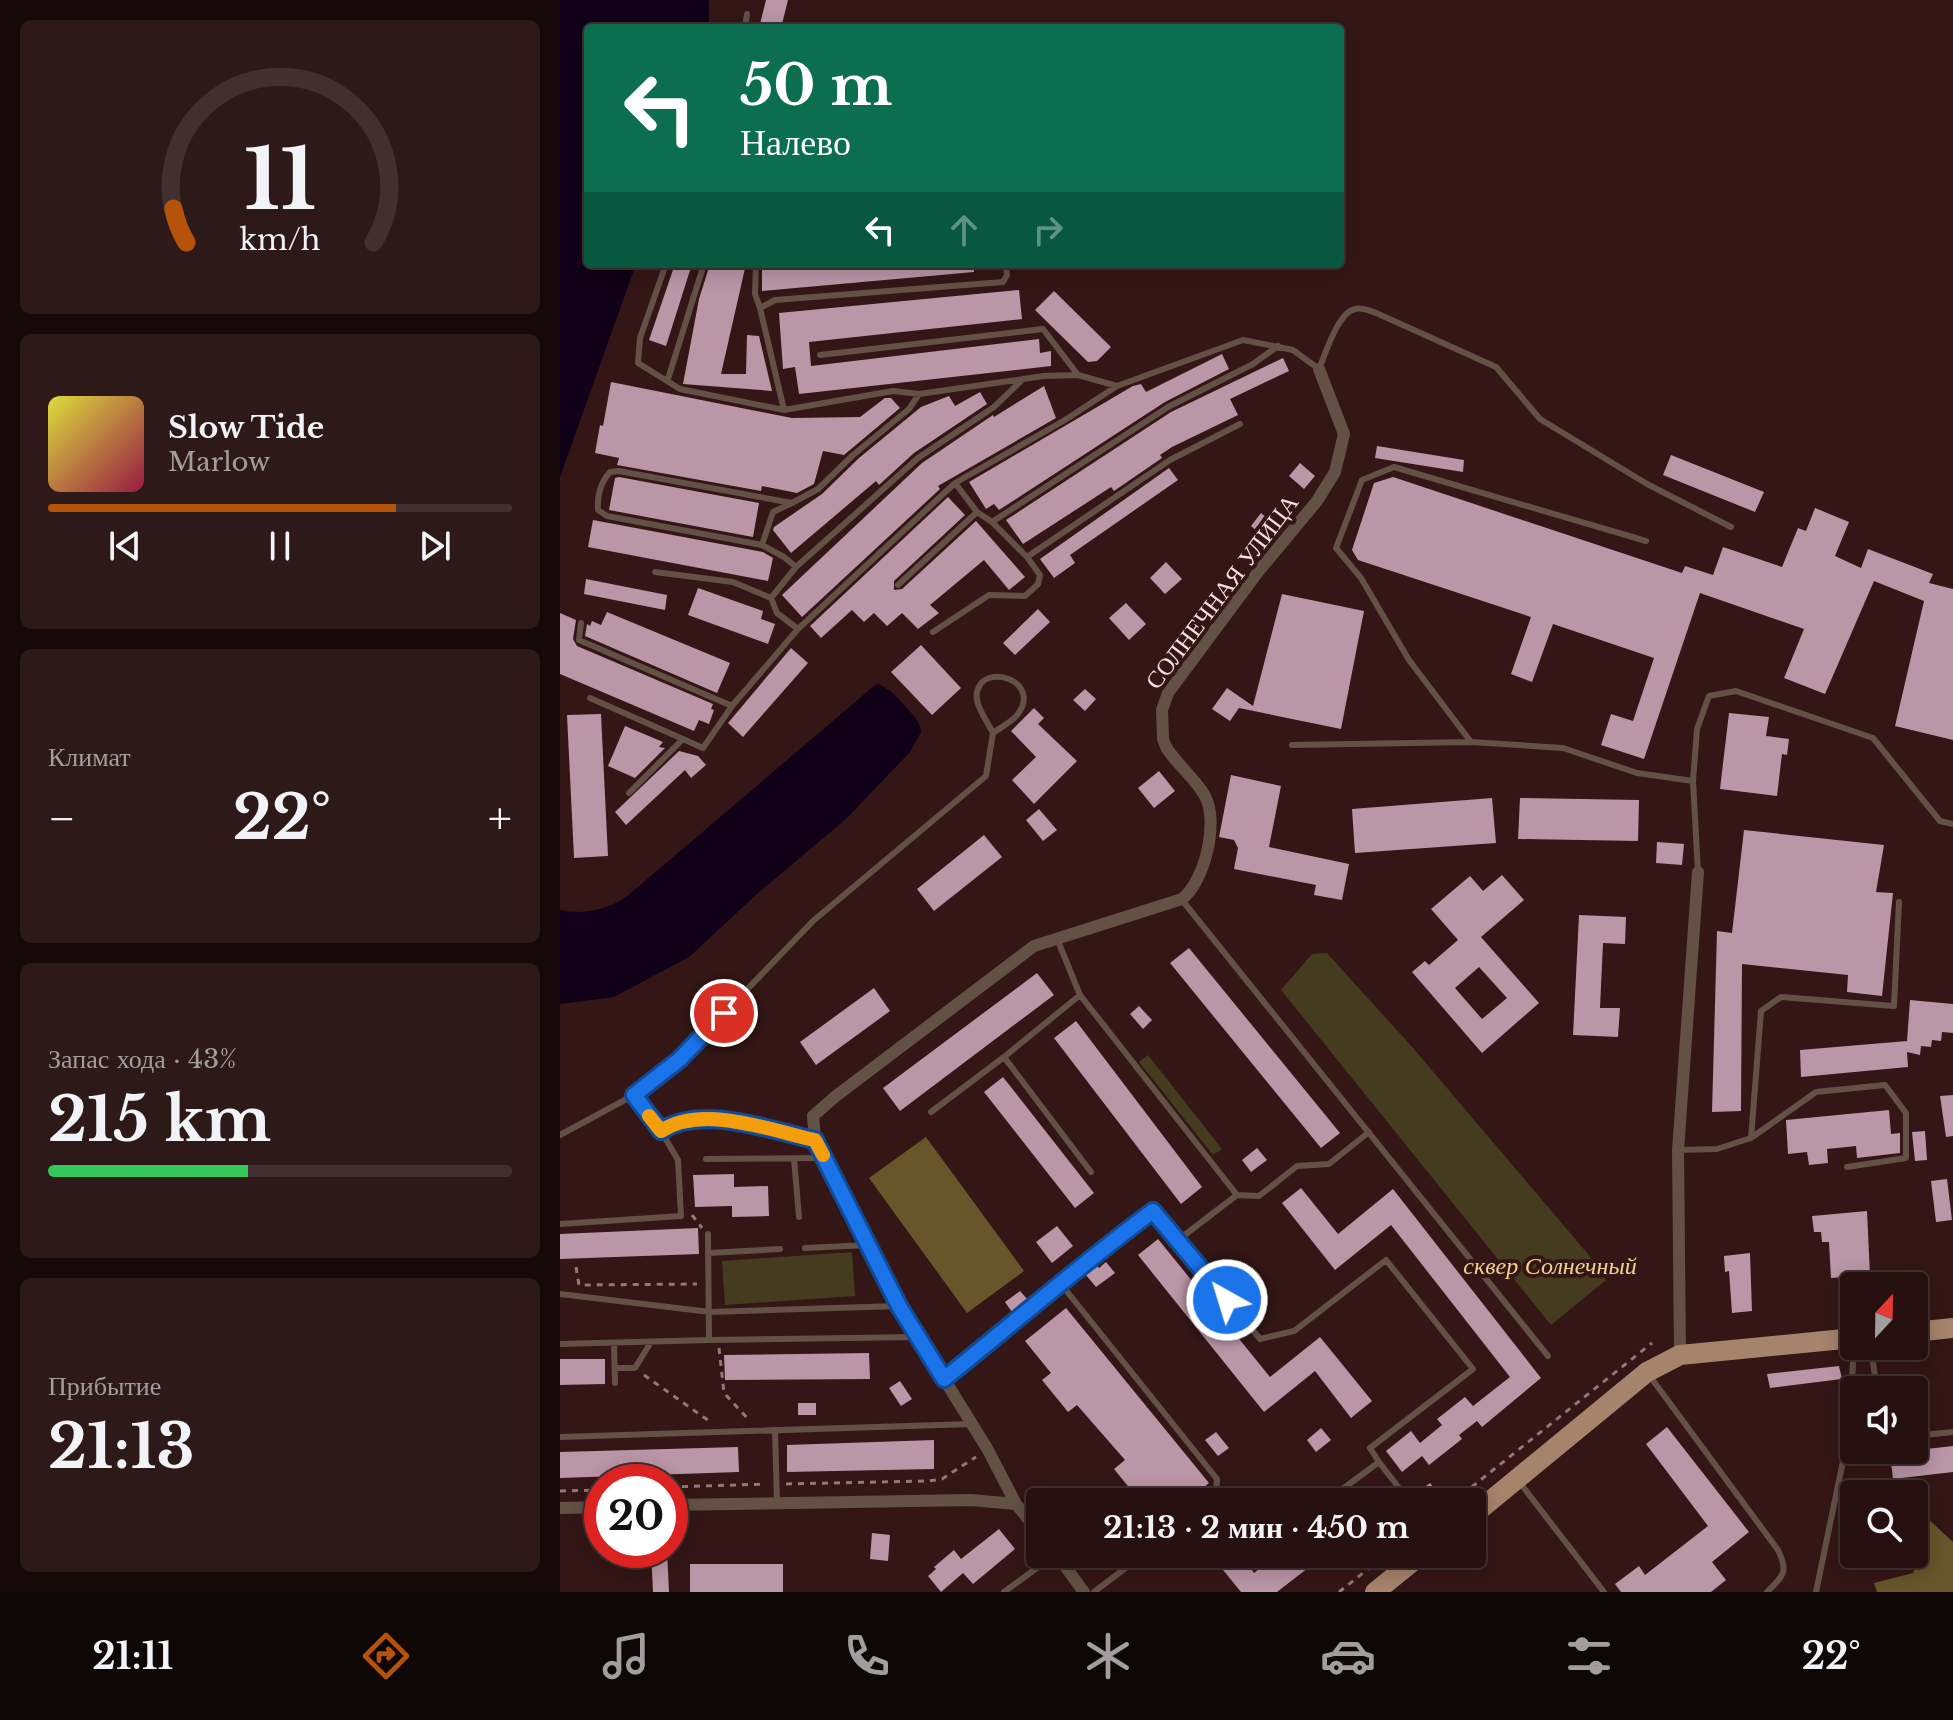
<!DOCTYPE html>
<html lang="ru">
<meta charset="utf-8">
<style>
:root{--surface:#261010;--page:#2e1919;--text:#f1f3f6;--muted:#a49d9f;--line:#423030;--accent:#b45309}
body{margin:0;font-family:"Libre Baskerville",serif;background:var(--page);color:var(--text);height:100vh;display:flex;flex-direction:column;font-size:30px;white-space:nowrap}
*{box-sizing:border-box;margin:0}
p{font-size:26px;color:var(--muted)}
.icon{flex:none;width:44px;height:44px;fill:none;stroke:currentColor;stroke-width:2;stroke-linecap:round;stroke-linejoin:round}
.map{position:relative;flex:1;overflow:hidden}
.sheet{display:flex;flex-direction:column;gap:20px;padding:20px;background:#150909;width:560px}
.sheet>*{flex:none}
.hud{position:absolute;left:24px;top:24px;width:760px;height:244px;border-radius:8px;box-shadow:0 4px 20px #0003,0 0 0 2px var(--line);background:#0b6e4f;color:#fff;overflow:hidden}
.needle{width:52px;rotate:22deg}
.buttons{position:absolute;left:1280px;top:1272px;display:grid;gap:16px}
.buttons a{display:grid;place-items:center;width:88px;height:88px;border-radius:8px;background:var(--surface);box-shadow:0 4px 20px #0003,0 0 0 2px var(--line);font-size:40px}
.speed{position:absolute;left:24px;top:1464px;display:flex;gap:16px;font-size:40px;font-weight:700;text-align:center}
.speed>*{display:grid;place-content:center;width:104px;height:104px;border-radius:50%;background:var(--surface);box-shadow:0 4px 20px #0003,0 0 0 2px var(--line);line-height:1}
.speed .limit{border:12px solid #d22;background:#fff;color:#111}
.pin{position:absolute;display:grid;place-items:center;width:68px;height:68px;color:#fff;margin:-34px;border:4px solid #fff;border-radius:50%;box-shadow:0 2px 8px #0007}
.me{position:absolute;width:88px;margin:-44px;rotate:321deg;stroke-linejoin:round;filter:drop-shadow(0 0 6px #0008)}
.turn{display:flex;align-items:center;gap:28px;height:168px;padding:0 24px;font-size:36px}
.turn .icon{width:104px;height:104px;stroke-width:2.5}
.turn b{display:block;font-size:56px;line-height:68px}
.lanes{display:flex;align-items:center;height:76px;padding:0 24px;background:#0003;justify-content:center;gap:40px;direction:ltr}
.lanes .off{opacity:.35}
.big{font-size:60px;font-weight:700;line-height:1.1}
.sheet .card{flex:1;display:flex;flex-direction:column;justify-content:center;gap:12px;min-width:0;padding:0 28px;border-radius:12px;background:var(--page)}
.sheet .dial{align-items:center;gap:0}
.dial svg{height:208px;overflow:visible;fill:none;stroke:var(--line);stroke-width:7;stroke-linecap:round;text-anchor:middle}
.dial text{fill:var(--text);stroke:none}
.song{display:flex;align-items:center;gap:24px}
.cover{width:96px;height:96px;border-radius:12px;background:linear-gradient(135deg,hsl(60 70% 55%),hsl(340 70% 35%))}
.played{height:8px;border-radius:4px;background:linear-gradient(90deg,var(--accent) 75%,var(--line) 75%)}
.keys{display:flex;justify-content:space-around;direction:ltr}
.heat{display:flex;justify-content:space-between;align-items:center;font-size:44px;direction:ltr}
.charge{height:12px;border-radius:6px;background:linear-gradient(90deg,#34c759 43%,var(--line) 0)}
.trip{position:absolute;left:466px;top:1488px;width:460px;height:80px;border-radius:8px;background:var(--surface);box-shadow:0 4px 20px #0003,0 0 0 2px var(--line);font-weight:700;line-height:80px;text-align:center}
.menu{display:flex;height:128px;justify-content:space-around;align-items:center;background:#0f0606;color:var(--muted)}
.menu .icon{width:56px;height:56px}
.menu .current{color:var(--accent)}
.menu b{font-size:36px;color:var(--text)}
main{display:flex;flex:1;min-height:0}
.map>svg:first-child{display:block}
.green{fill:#453b1f}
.forest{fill:#66562a}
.water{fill:#100018}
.building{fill:#ba96a6;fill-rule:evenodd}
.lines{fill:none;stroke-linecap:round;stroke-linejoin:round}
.path{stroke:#927977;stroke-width:3;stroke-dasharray:6 6;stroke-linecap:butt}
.lane{stroke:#635146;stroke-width:6}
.street{stroke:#635146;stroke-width:12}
.primary{stroke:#a6836b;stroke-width:20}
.route-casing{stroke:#114b97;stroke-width:20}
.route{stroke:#1a73e8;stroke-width:14}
.slow{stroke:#f59e0b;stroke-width:14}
.labels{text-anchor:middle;stroke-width:8;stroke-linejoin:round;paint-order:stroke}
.street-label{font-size:24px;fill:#f6e0de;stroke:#331615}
.park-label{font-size:24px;font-style:italic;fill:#f0d48d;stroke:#331615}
</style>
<main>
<section class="sheet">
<div class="card dial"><svg viewBox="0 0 100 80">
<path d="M14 69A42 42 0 1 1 86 69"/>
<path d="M14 69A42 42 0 0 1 9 56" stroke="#b45309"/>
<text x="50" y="56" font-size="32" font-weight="700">11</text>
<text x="50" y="72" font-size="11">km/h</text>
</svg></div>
<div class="card">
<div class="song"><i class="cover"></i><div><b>Slow Tide</b><p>Marlow</p></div></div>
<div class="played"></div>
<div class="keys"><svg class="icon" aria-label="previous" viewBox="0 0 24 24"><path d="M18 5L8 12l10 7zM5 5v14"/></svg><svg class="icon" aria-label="pause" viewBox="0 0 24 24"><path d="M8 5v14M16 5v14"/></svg><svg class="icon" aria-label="next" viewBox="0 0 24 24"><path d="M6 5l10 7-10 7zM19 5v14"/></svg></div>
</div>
<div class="card"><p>Климат</p>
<div class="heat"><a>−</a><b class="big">22°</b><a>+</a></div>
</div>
<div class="card"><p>Запас хода · 43%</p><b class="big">215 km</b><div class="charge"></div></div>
<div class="card"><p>Прибытие</p><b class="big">21:13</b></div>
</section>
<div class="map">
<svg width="1393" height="1592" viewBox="0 0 1393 1592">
<rect width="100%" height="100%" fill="#331615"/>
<path class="green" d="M767,953l86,95 175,206 18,26 -55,45 -270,-335 31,-36z
M588,1055l74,94 -9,6 -74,-93z
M292,1252l3,44 -130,9 -3,-44z"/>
<path class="forest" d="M366,1137l98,134 -57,42 -98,-135z
M1354,1506l39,36v50h-76l-3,-9 39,-10 5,-10 -5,-9z"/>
<path class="water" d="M0,0h149v28h-121v236h48l-76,213z
M319,684l13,8 23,25 5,9 1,6 -11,20 -63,66 -90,76 -68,63 -75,40 -54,7v-94c23,5 45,0 65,-12l249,-212z"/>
<path class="building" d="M206,0h22l-7,28h-22z
M115,264h17l-26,82 -17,-6z
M150,264h36l-25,110h25l1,-39 12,1 13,55 -89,-7 16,-85z
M202,264h212v8l-212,19z
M459,290l3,29 -213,23 2,24 228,-27 1,14 11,-2v15l-252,28 -4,-27 -12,2 -4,-56z
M494,291l57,56 -14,14 -9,1 -53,-52z
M662,354l7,15 -64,33 -166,108 -5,-6 -8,5 -17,-27 164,-96 8,-2 5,8z
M723,358l6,13 -59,28 8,16 -66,32 -12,8 2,3 -48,33 -3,-4 -88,57 -17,-24 165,-108z
M51,382l181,36 68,-1 25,-19h6l9,10 -56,47 -21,-4 -9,33 -17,9 -35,-7 -1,5 -144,-26 2,-7 -24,-5 5,-28 3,1z
M484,386l12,32 -118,68 2,3 -138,128 -20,-22 140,-132 71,-48 1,2z
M420,392l7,12 -73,49 -35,32 -3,-4 -85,72 -18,-23 1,-3 48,-33 37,-36 62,-51 28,-11 6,10z
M817,446l87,14 -1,12 -88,-14z
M1111,455l93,37 -9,20 -92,-37z
M740,463l15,13 -11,13 -15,-13z
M609,468l9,12 -108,75 5,8 -21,15 -14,-19z
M59,477l140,26 -6,34 -144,-27 6,-32z
M833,477l289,96 3,-7 28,9 10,-28 59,20 16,-39 8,3 9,-23 34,14 -14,34 26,12 7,-19 65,25 -4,9 24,6v151l-58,-14 29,-125 -50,-20 -49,113 -41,-16 20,-49 -104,-36 -56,166 -43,-14 10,-31 22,7 21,-63 -101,-34 -21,58 -21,-8 20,-57 -173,-57 -6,-10 22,-67z
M388,497l17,18 -71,66v9l8,-1 74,-68 49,56 -16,13 -25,-30 -54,45 9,8 -21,16 -16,-16 -15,13 -13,-13 -10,9 -12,-12 -31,28 -11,-12z
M701,513l15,13 -10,13 -15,-13z
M33,520l170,32 10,6 -5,23 -180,-34z
M606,562l16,17 -17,15 -15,-16z
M26,579l81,16 -2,15 -81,-16z
M138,588l65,23 -2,8 14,5 -7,20 -80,-29z
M722,594l82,17 -23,118 -102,-21 -9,13 -18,-12 15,-21 26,18z
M566,603l20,21 -17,16 -20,-22z
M478,609l12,13 -35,33 -12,-12z
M47,612l123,51 -13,30 -132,-57 2,-12 3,2 2,-5 9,4z
M0,613l16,7 -3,19 4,7 136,58 -2,5 3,1 -5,14 -10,-4 -5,11 -134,-57z
M361,645l40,43 -29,27 -41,-43z
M231,648l17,15 -65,74 -15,-14z
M525,689l11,10 -11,12 -12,-11z
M474,708l10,10 -6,6 39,37 -43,43 -22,-24 24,-23 -25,-26z
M1169,713l40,4 -3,19 23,3 -2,16 -5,-1 -5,42 -57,-7z
M41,714l7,142 -34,2 -7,-143z
M65,726l38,16 -4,5 6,1 -30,30 -27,-12z
M119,751l19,5 8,9 -15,13 -6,-8 -59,55 -11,-13z
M599,771l16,20 -21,17 -16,-20z
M671,775l50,11 -12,61 80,17 -7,36 -28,-5 2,-10 -82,-16 4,-21 -4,-8 -15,-3z
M932,798l4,45 -141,10 -3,-44z
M960,798l119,2 -1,41 -120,-2z
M479,809l18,21 -14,11 -17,-21z
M1184,830l140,15 -8,47 17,1 -11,103 -35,-4 1,-17 -106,-11 -1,147 -29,1 5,-181 15,2z
M424,835l18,22 -68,54 -17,-22z
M1097,842l27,2 -2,21 -26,-2z
M942,875l22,25 -43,37 58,66 -57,50 -70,-81 13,-11 4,4 29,-25 -27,-31 39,-33 13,15zM919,967l28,31 -25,21 -27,-31z
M1019,915l47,2 -1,27 -22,-1 -3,65h20l-2,29 -45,-2z
M629,948l151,185 -19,15 -151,-185z
M477,973l17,22 -154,116 -17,-23z
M314,988l16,23 -74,54 -16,-23z
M1350,1000l43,4v29l-11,-1 -1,9 -9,-1 -1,7 -10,-1 -1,9 -13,-3 1,15 -107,10 -1,-27 107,-9z
M579,1006l13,14 -9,9 -13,-15z
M516,1021l126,166 -21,17 -127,-166z
M443,1077l91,116 -19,15 -91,-116z
M1393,1095v41l-7,1 -6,-41z
M1329,1110l2,24 9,-1v20l-43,5 -1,-12 -29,3 1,14 -19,2 -2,-13 -19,2 -2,-34z
M1365,1131l2,29 -12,1 -3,-29z
M697,1148l10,12 -16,12 -9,-12z
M174,1174v13l34,-1 1,30 -37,1v-11l-37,1 -2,-32z
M1387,1179l5,41 -16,2 -5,-41z
M741,1188l37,46 55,-45 148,189 -59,49 -5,-6 -18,14 3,4 -33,26 -7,-9 -20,16 -16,-21 25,-20 9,12 22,-18 -5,-6 28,-22 8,9 37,-29 -119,-152 -56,45 -53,-67z
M1307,1211l3,64 -39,3 -2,-36h-7l-1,-10h-7l-2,-16z
M497,1226l16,20 -21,17 -16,-21z
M138,1228l1,26 -139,5v-25z
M598,1239l112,138 50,-40 52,64 -21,17 -36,-47 -51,41 -126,-157z
M1190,1253l2,58 -20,2 -3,-42 -4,1 -1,-16z
M546,1262l9,11 -19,14 -11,-13 11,-9 3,3z
M460,1291l8,9 -16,12 -7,-10z
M506,1308l143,175 -23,19h-30l-7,-9 -9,8 -26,-32 11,-9 -48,-55 -9,7 -26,-32 9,-7 -26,-32z
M309,1353l1,26 -145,1 -1,-25z
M0,1359h45v25l-45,1z
M1279,1366l3,13 -72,9 -3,-14z
M340,1381l12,18 -11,7 -12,-18z
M238,1403h18v12h-18z
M1107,1427l82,105 -37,30 14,18 -15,12h-90l-6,-8 24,-18 6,9 63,-49 -62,-82z
M761,1428l10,12 -15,12 -9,-12z
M656,1432l13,16 -11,8 -13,-16z
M374,1440v29l-147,3v-27z
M1393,1446v26l-60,7 -3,-26z
M178,1447l1,25 -179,6v-26z
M870,1483l15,19h-18l-8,-11z
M815,1488l11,14h-29z
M439,1529l16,20 -42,35 -10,-11 -22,19 -13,-16 8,-7 -2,-2 20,-17 7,9z
M312,1533l18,2 -2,26 -18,-2z
M91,1550h16l2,42h-16z
M650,1554h30l14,19 21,-17 5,7 11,-9h35l-49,38h-36z
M130,1564h93v28h-93z"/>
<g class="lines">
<path class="path" d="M132,1215l10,13
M16,1267l3,18 118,-1
M159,1348l5,45 26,28
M84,1375l65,46
M226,1484l143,-3 13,-2 34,-22
M110,1487l96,-3
M0,1491l42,-1
M893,1502l199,-159
M779,1592l48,-38"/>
<path class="lane" d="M185,28l2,-14
M106,264l-26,74 -2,25 42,26 104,21 109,-19 26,3 125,-18 34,-1 39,11
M196,264l-1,30 5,14 15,-8 228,-18 4,-7 -1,-11
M200,308l24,102
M260,355l223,-26 35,46
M108,379l36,-115
M232,503l-19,9 -11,33 -155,-29 -9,-6c-1,-15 2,-27 12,-38l9,-1 173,32 26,-14 35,-34 56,-46 10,-15
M432,522l176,-115 85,-43 25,-18
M202,545l22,12 12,10
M467,557l143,-97 70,-36
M95,572l78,10 38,16 25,-31 122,-109 76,-51 29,-28
M338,585l79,-73
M211,598l6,15 21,16
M21,623l-2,17 153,66
M373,632l56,-37 36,1 13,-12 2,-9 -13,-18 -35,-35 -15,-10 -22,-29
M30,698l93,41
M911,742l-62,-82 -48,-82 -25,-30 26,-68 32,-13 252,74
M732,745l179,-3 92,6 74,25 56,8
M69,793l54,-54 20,9 29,-42 66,-77 157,-146 110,-63 52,-34 126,-46 50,10 26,19c6,-14 19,-57 36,-60 5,-2 13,1 19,3l122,55 44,52 107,65 84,43
M1138,872l-5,-91 4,-52 12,-33 27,-5 137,47 67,83 13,3
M622,900l366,456
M498,941l22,54 157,200
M520,995l-76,62 87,115
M74,1095l46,-36 133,-138 173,-145 7,-43c8,-6 19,-11 25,-19 24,-34 -35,-52 -41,-22 -3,12 11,31 16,41
M371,1112l73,-55
M0,1135l74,-40 27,36
M1191,1138l65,-46 69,-7 21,28v45l-59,9
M1118,1150l39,-1 34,-11 10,-127 20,-14 113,9 5,-104
M146,1159l118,-1
M234,1159l5,58
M0,1224l121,-8 -3,-56 -17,-29c42,-27 108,-1 154,9
M618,1240l82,99 34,-8 92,-71 87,109 -103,79 9,14 -54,40
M245,1248l63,-3
M148,1253l72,-4
M501,1284l156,195 -1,19 -4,4
M0,1294l150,18 189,-6
M149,1340l209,-3
M54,1343l1,40
M0,1344l149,-4 -1,-106
M1295,1349l17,7 5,34
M55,1368h20l16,-26
M1089,1375l129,175c11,22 5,26 -11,42
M385,1378c70,-56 136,-114 208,-167l25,29 59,-45 22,1 38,-30 32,-2 40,-32
M215,1431l2,71
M1354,1436l39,-4
M0,1437l412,-13
M819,1462l31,40
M960,1483l84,109
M694,1554h3
M444,1592l52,-38
M534,1592l50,-38
M1256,1592l33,-160 5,-86"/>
<path class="street" d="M1120,1355l-2,-205 20,-278
M110,1505l301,-5 45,4
M0,1508l42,-1
M480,1534l-24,-30 -28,-54 -89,-144 -84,-166 -2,-24 23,-20 198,-150 148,-47c23,-18 37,-77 23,-103 -10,-18 -28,-31 -39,-49l-3,-8 -1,-29 6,-17 90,-121 59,-71 18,-29 9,-38 -25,-65
M496,1554l28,38"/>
<path class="primary" d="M1354,1332l39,-4
M912,1516l175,-144 33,-17 174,-17
M815,1592l47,-38"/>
</g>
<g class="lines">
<defs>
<path id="route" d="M164,1013l-44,46 -46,36 27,36c42,-27 108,-1 154,9l84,166 45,73c70,-56 137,-115 209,-168l74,89"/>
</defs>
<use href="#route" class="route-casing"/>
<use href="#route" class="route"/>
<path class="slow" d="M89,1116l12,15c42,-27 108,-1 154,9l8,15"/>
</g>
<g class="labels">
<g class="street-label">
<text transform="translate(662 592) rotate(-53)" y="8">СОЛНЕЧНАЯ УЛИЦА</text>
</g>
<g class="park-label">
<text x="990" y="1274">сквер Солнечный</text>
</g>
</g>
</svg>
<div class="buttons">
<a><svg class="needle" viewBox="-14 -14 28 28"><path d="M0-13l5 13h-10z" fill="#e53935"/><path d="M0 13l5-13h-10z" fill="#a49d9f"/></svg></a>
<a><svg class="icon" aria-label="sound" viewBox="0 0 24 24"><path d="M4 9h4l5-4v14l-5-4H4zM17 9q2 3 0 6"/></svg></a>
<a><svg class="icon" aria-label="search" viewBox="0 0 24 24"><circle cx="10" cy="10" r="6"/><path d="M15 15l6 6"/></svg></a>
</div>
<div class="speed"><div class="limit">20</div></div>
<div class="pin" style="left:164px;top:1013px;background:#d93025"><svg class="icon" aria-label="arrive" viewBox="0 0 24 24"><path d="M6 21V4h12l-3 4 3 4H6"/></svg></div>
<svg class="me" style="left:667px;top:1300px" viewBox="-20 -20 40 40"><circle r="17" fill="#1a73e8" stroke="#fff" stroke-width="3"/><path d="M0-11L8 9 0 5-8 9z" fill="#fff"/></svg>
<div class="trip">21:13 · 2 мин · 450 m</div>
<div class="hud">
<div class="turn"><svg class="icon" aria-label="left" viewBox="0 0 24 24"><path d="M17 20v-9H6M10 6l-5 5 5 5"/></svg><div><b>50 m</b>Налево</div></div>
<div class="lanes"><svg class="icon" aria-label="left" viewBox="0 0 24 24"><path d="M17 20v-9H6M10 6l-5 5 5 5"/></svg><svg class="icon off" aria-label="ahead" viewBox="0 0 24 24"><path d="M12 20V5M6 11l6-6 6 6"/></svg><svg class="icon off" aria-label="right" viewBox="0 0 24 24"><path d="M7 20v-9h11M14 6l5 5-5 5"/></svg></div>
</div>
</div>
</main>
<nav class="menu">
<b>21:11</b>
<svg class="icon current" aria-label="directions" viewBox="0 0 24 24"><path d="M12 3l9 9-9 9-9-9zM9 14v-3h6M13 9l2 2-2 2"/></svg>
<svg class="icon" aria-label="music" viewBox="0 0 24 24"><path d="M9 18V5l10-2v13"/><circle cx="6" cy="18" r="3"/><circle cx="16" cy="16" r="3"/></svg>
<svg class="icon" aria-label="phone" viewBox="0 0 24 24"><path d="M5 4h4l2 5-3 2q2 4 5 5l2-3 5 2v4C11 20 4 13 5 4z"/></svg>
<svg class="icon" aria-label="climate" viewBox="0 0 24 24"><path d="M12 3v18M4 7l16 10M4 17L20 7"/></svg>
<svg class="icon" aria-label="car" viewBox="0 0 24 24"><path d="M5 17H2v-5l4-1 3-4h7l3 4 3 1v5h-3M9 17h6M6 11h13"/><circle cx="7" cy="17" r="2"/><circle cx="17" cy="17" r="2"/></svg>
<svg class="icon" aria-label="filters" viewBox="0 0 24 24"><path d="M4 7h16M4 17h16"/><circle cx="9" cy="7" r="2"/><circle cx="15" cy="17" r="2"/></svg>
<b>22°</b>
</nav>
